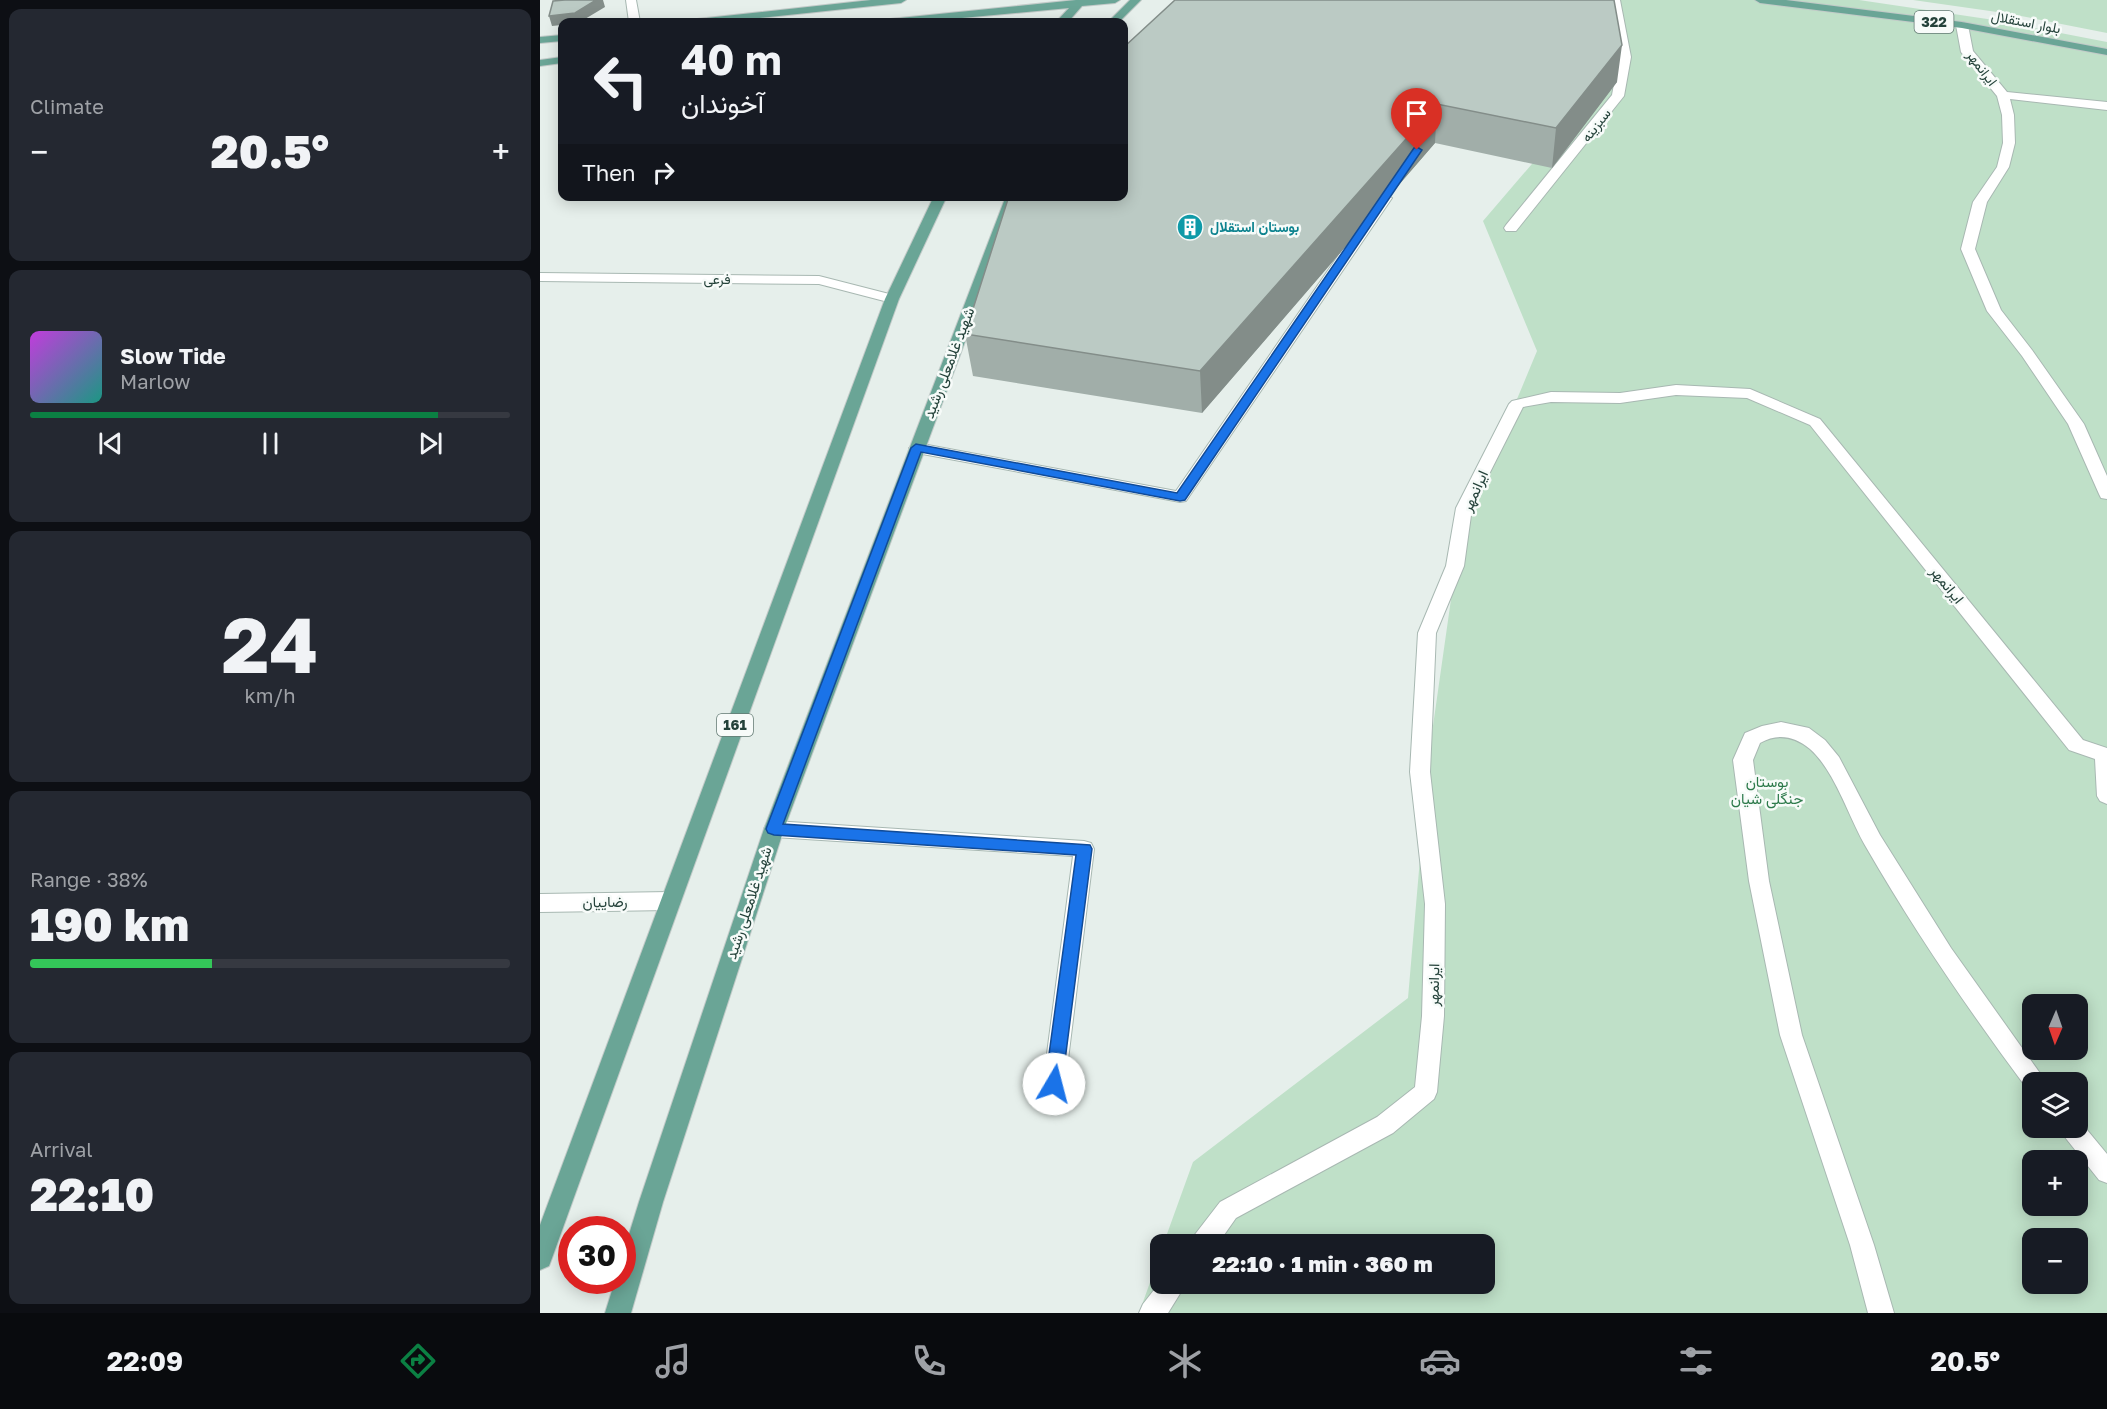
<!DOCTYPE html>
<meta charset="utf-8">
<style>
:root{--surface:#171b24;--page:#242831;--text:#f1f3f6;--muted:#9ea1a6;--line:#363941;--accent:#0b8043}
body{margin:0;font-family:"Golos Text",Vazirmatn,sans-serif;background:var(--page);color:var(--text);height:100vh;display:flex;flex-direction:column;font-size:22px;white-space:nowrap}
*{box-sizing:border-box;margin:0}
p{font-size:20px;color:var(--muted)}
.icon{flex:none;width:33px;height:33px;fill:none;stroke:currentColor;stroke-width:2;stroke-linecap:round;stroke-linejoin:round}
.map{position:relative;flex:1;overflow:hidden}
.sheet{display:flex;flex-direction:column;gap:9px;padding:9px;background:#0d0f14;width:540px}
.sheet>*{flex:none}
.banner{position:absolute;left:18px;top:18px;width:570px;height:183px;border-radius:12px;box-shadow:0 3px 15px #0003;background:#171b24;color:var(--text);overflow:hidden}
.needle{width:39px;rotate:182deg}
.buttons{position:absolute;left:1482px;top:994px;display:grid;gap:12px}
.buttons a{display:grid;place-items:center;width:66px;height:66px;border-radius:12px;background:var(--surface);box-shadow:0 3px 15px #0003;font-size:30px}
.speed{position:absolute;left:18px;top:1216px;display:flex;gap:12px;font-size:30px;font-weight:700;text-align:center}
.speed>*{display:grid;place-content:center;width:78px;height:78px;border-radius:50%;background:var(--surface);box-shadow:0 3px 15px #0003;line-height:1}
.speed .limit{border:9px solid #d22;background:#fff;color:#111}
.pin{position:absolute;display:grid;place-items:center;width:51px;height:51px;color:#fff;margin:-62px -26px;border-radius:50% 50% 50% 0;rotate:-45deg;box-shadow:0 0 6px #0007}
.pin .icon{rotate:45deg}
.me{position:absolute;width:66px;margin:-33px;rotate:8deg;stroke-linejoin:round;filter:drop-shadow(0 0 4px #0008)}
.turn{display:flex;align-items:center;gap:21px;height:126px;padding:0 24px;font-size:27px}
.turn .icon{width:78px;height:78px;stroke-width:2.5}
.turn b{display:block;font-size:42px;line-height:51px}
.then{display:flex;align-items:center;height:57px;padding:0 24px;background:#0003;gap:12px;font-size:22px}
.big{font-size:45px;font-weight:800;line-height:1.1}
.sheet .card{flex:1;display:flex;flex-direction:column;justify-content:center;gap:9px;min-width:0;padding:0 21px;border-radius:12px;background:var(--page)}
.sheet .dial{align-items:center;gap:0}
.dial b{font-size:78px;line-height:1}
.song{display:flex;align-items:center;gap:18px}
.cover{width:72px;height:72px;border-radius:9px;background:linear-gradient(135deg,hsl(290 70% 55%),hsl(170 70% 35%))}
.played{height:6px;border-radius:3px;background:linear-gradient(90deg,var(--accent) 85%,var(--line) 85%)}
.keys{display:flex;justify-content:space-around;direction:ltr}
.heat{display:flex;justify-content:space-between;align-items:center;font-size:33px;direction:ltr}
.charge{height:9px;border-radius:4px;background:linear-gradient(90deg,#34c759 38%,var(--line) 0)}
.trip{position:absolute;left:610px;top:1234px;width:345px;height:60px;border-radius:12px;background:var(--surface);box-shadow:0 3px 15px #0003;font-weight:800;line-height:60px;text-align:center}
.menu{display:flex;height:96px;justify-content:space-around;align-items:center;background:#090b0e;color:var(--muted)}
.menu .icon{width:42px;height:42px}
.menu .current{color:var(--accent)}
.menu b{font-size:27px;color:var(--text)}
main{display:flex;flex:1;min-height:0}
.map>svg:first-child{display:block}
.green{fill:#bfe0c8;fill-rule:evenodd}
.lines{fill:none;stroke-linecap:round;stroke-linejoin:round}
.minor-casing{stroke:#a8b8b2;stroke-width:2}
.primary-casing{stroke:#c2cac8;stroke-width:2}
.minor{fill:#fff;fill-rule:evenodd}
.primary{fill:#6aa596;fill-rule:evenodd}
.wall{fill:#a1aea9}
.shaded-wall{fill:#838d89}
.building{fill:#bbcac4;stroke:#838d89;stroke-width:1.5}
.route{fill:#1a73e8;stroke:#114b97;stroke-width:1.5}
.labels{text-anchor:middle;stroke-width:5;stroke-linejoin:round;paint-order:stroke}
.shield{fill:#f7fbf9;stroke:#637a73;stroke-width:1.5}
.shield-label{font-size:14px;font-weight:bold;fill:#24423a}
.far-street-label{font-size:14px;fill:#24423a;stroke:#f7fbf9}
.far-culture-label{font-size:14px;font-weight:bold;fill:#0d838f;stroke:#f7fbf9;text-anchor:start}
.street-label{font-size:15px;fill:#24423a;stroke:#f7fbf9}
.park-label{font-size:15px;fill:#2d7a4b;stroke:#f7fbf9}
</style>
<main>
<section class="sheet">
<div class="card"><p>Climate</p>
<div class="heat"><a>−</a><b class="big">20.5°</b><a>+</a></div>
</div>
<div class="card">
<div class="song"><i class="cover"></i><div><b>Slow Tide</b><p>Marlow</p></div></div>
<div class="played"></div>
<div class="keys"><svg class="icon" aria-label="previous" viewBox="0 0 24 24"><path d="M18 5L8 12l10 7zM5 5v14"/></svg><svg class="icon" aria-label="pause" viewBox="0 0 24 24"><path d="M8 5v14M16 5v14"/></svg><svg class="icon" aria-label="next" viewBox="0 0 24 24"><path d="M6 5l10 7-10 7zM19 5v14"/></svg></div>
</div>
<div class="card dial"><b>24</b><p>km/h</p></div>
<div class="card"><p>Range · 38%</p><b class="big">190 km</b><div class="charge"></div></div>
<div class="card"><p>Arrival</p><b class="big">22:10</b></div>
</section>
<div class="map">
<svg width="1567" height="1313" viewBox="0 0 1567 1313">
<rect width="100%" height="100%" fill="#e6efeb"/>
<path class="green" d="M1068,0h251l135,20 113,22v1271h-968l22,-61v32h324v-39h-322l30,-83 215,-164 21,-244 31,-218 77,-185 -54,-130 126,-147zM1492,1005h46v45h-46zM1492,1083h46v45h-46zM1492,1161h46v45h-46zM1492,1239h46v45h-46z
M1373,0h194v33l-96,-19z"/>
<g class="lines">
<defs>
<path id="minor" d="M86,0h10l4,22h-11z
M1070,0h10l11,57 -7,39 -108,135h-10l-2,-3 2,-3 106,-130 7,-38z
M1422,22l6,3 5,26 34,41 100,10v8l-97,-11 4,16 1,28 -6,24 -22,35 -12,47 26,61 31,40 52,74 23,52v23l-6,-1 -2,-4 -31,-70 -46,-68 -35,-45 -26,-62 12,-47 24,-35 6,-24 -1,-28 -5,-19 -36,-44 -5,-27z
M845,194l7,4 -206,303 -6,1 -263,-49 -8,-5 8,-5 259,48 204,-296z
M0,273l279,3 78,20 2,3 -7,4 -73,-19 -279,-3z
M1136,385l74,4 70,30 263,321 24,8v56l-7,-3 -3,-5 -2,-37 -26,-9 -259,-325 -63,-27 -71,-3 -56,8 -69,-1 -28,5 -51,101 -8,58 -28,67 -6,139 15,132 -1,112 -7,76 -3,7 -41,34 -157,85 -19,27h-27l3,-8 27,-35 157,-85 38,-30 7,-71 3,-112 -15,-132 8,-139 28,-67 10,-58 53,-104 3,-3 39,-9 69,1z
M1241,722l28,6 16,12 14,17 41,78 71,113 96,135h-15v9l-4,-2c-58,-78 -113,-158 -162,-243 -17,-29 -31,-76 -56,-98 -16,-13 -32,-16 -50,-6l-7,17 16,121 33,154 72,210 20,68h-26l-18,-68 -70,-210 -31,-154 -16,-121 12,-27 17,-7z
M234,821l310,20 7,2 3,6 -29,235 -3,7 -8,3 -8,-3 -3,-7 30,-228 -299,-19 -7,-2 -3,-6 3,-6z
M130,892l7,3 3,6 -3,6 -7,3 -130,2v-18z
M1538,1119l29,35v29l-8,-3 -35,-44 -4,-8h18z
M621,1281v3h25l-18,29h-29l4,-9z"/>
<path id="primary" d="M331,0h35l-5,3 -178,19h-32l6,-3z
M536,0h44l-5,3 -33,3 -14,16h-12l13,-14 -150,14h-35l6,-3z
M590,0h11l-22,22h-11z
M1215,0h31l176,22 145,27v6l-145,-27 -202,-25z
M22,35v6l-22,2v-6z
M22,57v6l-22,3v-6z
M394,196h13l-48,103 -347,959 -3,8 -9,4v-45l345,-926z
M466,196h13l-235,633 -121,373 -32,111h-26l10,-32h7v-24l17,-55 125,-373z"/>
</defs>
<use href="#minor" class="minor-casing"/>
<use href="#primary" class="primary-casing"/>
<use href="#minor" class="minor"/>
<use href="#primary" class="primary"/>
</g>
<path class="wall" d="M584,47l493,35 -65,86 -117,-25 -233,270 -229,-37 -8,-42z"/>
<path class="shaded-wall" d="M56,0h7l2,7 -25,15h-18v3l-10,1 -3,-10z
M1082,45l-5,37 -65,86 4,-40z
M897,104l-2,39 -233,270 -2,-42z"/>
<path class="building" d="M25,0h31l-21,13 -26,3 4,-15z
M635,0h439l8,45 -66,83 -119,-24 -237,267 -235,-37 44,-138h115v-149z"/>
<path class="route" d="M877,147l5,3 -237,350 -5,1 -259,-49 -138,372 307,21 2,4 -30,235 -2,6 -6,2 -6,-2 -3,-6 31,-229 -302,-20 -6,-2 -2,-4 145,-381 5,-4 261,49 237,-345z"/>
<defs>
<symbol id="building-disc" viewBox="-11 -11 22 22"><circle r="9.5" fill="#0f9aa8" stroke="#f7fbf9"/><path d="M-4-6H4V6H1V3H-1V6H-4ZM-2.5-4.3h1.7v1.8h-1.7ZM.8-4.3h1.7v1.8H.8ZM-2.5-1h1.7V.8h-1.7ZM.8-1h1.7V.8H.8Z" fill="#fff"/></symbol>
</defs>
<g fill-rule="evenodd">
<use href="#building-disc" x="635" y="212" width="30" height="30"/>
</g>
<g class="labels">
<g class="shield">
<rect x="1374.5" y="11" width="39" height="22" rx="4.5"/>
<rect x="177" y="714" width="36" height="22" rx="4.5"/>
</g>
<g class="shield-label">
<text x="1394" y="27">322</text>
<text x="195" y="730">161</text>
</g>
<g class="far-street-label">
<text transform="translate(1486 22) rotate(11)" y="5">بلوار استقلال</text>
<text transform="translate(1442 68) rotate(53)" y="5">ایرانمهر</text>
<text transform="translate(1056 125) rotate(-52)" y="5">سبزینه</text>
<text x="177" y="284">فرعی</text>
</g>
<g class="far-culture-label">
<text x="670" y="232">بوستان استقلال</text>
</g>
<g class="street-label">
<text transform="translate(409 363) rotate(-69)" y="5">شهید غلامعلی رشید</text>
<text transform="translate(935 491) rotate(-66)" y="5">ایرانمهر</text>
<text transform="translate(1407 585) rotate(51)" y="5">ایرانمهر</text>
<text transform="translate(65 902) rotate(-1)" y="5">رضاییان</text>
<text transform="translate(209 903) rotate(-72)" y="5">شهید غلامعلی رشید</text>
<text transform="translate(894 985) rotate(-89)" y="5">ایرانمهر</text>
</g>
<g class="park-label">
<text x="1227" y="787">بوستان<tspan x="1227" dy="17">جنگلی شیان</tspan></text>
</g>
</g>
</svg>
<div class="buttons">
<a><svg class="needle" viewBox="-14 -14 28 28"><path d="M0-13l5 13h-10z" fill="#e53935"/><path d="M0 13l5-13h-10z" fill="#9ea1a6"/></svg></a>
<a><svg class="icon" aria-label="layers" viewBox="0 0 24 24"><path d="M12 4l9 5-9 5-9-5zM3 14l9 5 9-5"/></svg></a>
<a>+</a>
<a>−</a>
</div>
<div class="speed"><div class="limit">30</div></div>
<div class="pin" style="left:877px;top:150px;background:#d93025"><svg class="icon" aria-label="arrive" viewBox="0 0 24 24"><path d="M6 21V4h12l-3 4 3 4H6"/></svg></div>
<svg class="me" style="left:514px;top:1084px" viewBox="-20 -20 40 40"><circle r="19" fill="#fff"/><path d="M0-13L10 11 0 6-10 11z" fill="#1a73e8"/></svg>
<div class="trip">22:10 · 1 min · 360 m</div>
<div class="banner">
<div class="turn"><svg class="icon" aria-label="left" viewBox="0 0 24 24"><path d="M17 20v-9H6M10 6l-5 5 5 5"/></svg><div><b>40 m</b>آخوندان</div></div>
<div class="then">Then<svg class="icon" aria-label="right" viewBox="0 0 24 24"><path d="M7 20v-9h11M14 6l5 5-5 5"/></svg></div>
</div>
</div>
</main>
<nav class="menu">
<b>22:09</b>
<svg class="icon current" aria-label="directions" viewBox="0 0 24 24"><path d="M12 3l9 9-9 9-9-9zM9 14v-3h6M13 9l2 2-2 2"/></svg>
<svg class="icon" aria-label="music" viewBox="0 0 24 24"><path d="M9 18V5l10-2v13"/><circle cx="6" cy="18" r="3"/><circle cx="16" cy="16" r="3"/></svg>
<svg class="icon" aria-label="phone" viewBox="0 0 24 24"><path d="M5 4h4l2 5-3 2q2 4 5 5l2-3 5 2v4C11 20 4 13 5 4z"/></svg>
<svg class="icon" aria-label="climate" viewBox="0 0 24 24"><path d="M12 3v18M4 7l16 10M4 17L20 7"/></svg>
<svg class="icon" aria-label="car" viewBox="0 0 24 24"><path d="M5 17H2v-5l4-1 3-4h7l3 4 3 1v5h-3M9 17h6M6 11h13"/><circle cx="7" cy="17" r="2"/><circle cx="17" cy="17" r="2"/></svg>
<svg class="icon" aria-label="filters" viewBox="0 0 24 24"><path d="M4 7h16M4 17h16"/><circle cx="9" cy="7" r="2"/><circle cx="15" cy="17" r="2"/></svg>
<b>20.5°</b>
</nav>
